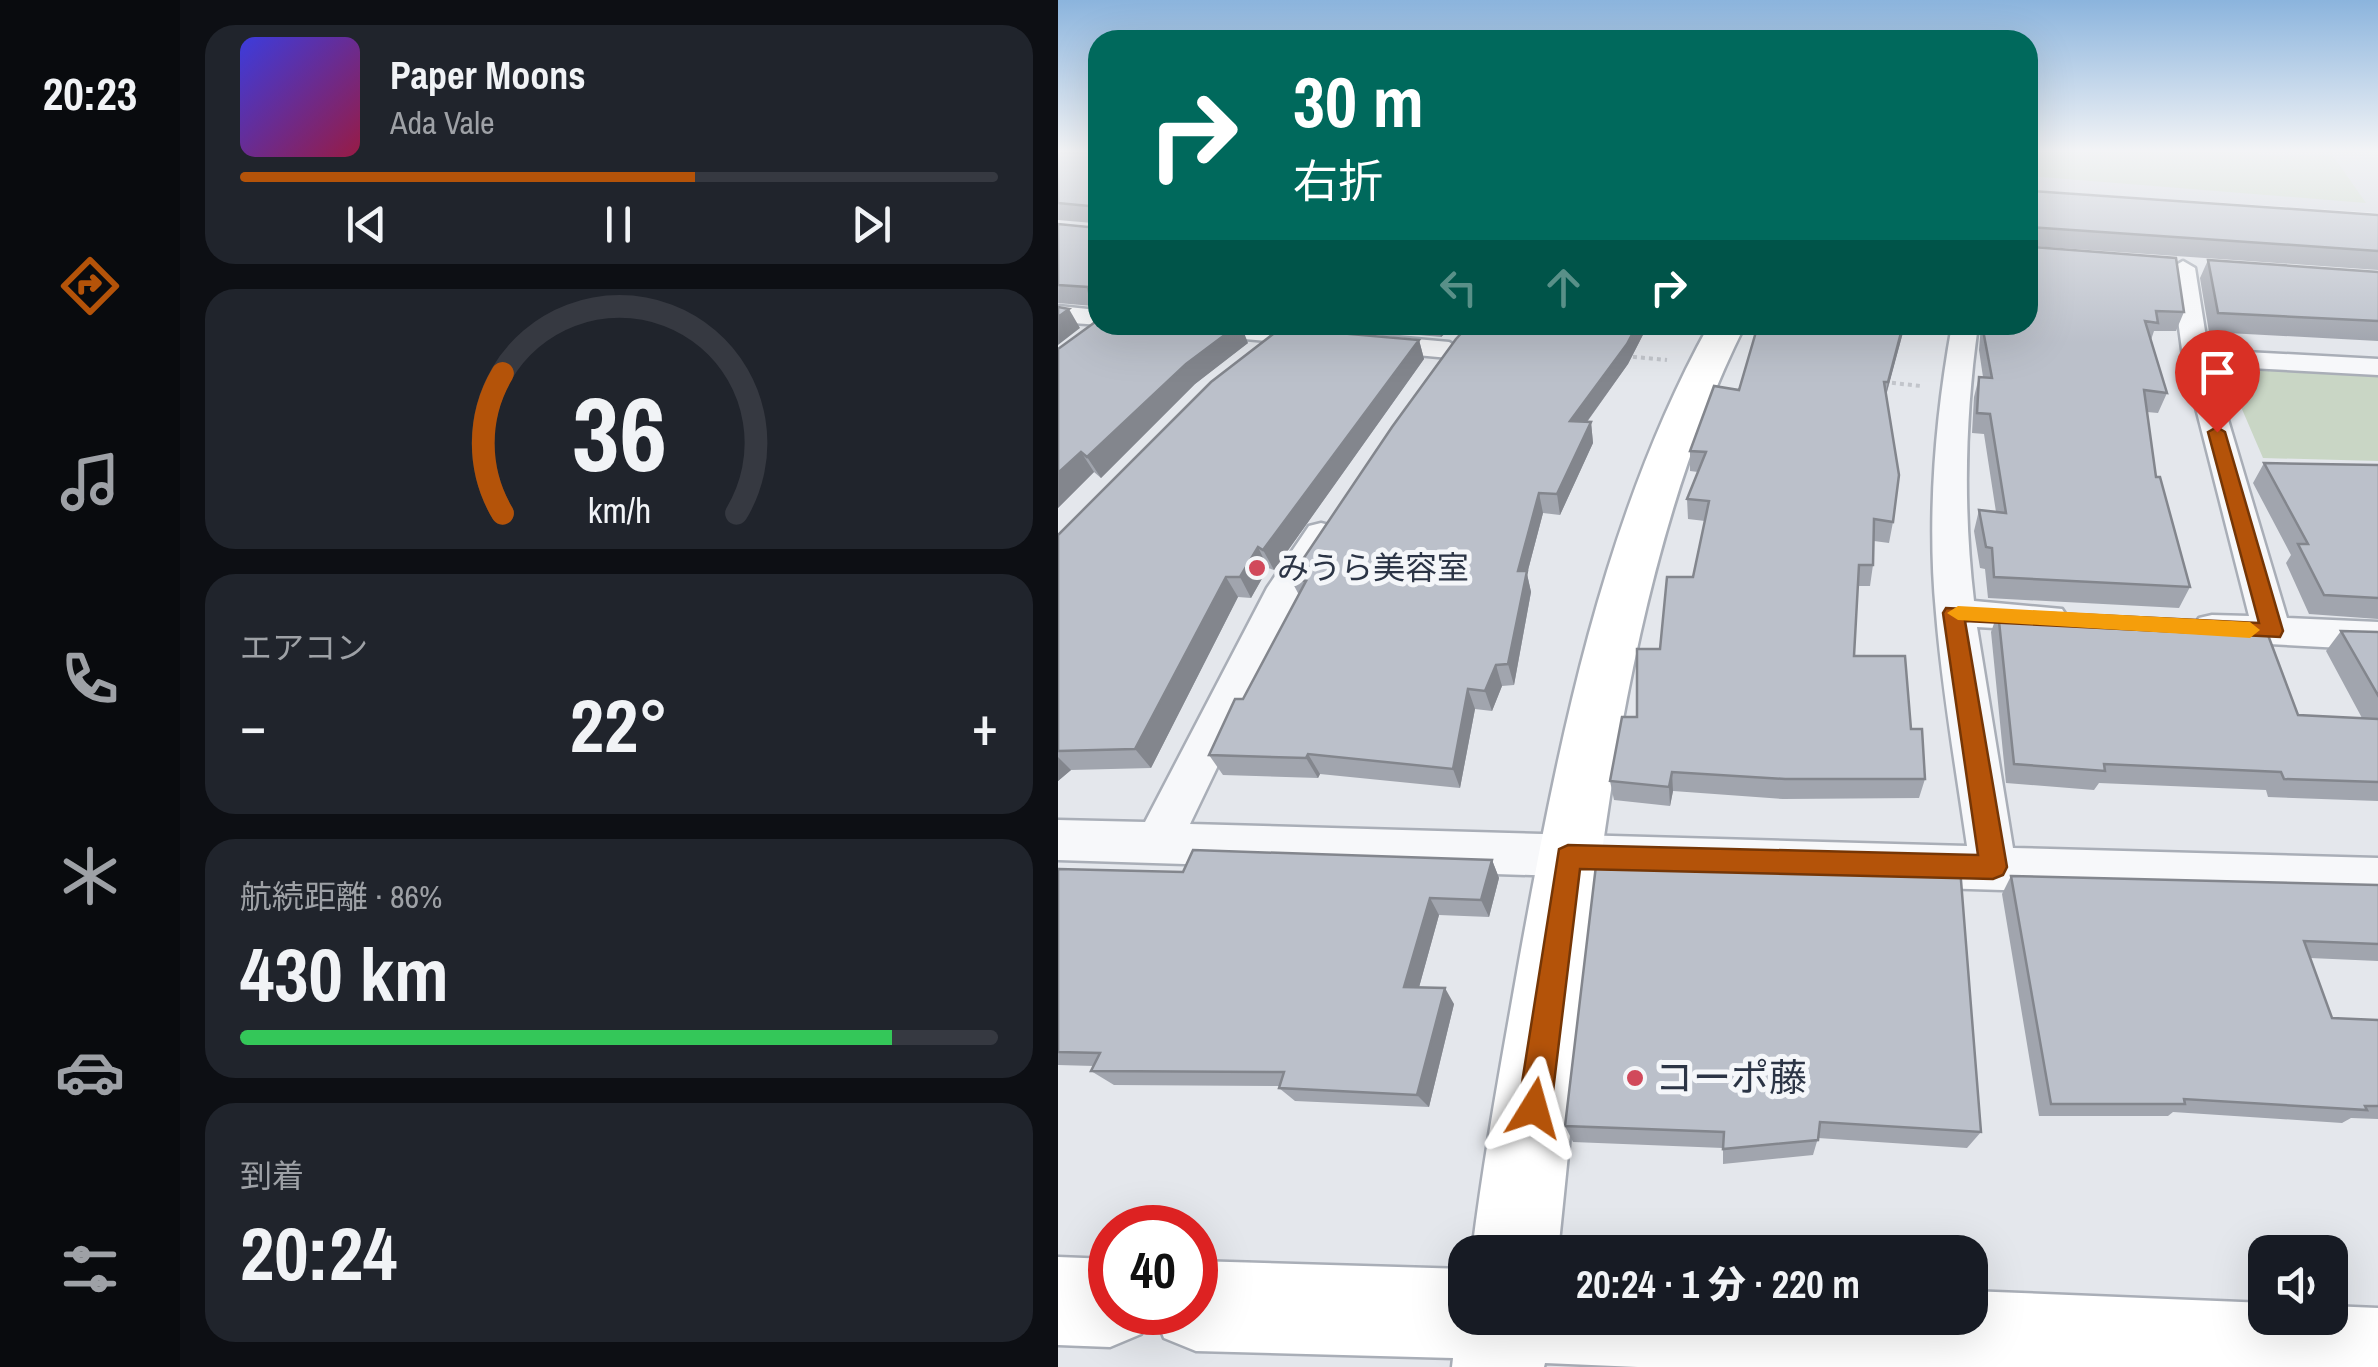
<!DOCTYPE html>
<html lang="ja">
<meta charset="utf-8">
<style>
:root{--surface:#171b24;--page:#20242c;--text:#f1f3f6;--muted:#9ea1a6;--line:#363941;--accent:#b45309}
body{margin:0;font-family:"Archivo Narrow","Noto Sans JP",sans-serif;background:var(--page);color:var(--text);height:100vh;display:flex;flex-direction:column;font-size:38px;white-space:nowrap}
*{box-sizing:border-box;margin:0}
p{font-size:32px;color:var(--muted)}
.icon{flex:none;width:55px;height:55px;fill:none;stroke:currentColor;stroke-width:2;stroke-linecap:round;stroke-linejoin:round}
.map{position:relative;flex:1;overflow:hidden}
.drawer{display:flex;flex-direction:column;gap:25px;padding:25px;background:#0d0f14;width:878px}
.drawer>*{flex:none}
.top-card{position:absolute;left:30px;top:30px;width:950px;height:305px;border-radius:30px;box-shadow:0 10px 40px #0002;background:#00695c;color:#fff;overflow:hidden}
.tools{position:absolute;left:1190px;top:1235px;display:grid;gap:20px}
.tools a{display:grid;place-items:center;width:100px;height:100px;border-radius:20px;background:var(--surface);box-shadow:0 10px 40px #0002;font-size:50px}
.speed{position:absolute;left:30px;top:1205px;display:flex;gap:20px;font-size:50px;font-weight:700;text-align:center}
.speed>*{display:grid;place-content:center;width:130px;height:130px;border-radius:50%;background:var(--surface);box-shadow:0 10px 40px #0002;line-height:1}
.speed .limit{border:15px solid #d22;background:#fff;color:#111}
.pin{position:absolute;display:grid;place-items:center;width:85px;height:85px;color:#fff;margin:-102px -42px;border-radius:50% 50% 50% 0;rotate:-45deg;box-shadow:0 0 10px #0007}
.pin .icon{rotate:45deg}
.me{position:absolute;width:110px;margin:-55px;rotate:8deg;stroke-linejoin:round;filter:drop-shadow(0 0 8px #0008)}
.turn{display:flex;align-items:center;gap:35px;height:210px;padding:0 40px;font-size:45px}
.turn .icon{width:130px;height:130px;stroke-width:2.5}
.turn b{display:block;font-size:70px;line-height:85px}
.lanes{display:flex;align-items:center;height:95px;padding:0 40px;background:#0003;justify-content:center;gap:50px;direction:ltr}
.lanes .off{opacity:.35}
.big{font-size:75px;font-weight:800;line-height:1.1}
.drawer .widget{flex:1;display:flex;flex-direction:column;justify-content:center;gap:15px;min-width:0;padding:0 35px;border-radius:30px;background:var(--page)}
.drawer .dial{align-items:center;gap:0}
.dial svg{height:260px;overflow:visible;fill:none;stroke:var(--line);stroke-width:7;stroke-linecap:round;text-anchor:middle}
.dial text{fill:var(--text);stroke:none}
.song{display:flex;align-items:center;gap:30px}
.cover{width:120px;height:120px;border-radius:15px;background:linear-gradient(135deg,hsl(240 70% 55%),hsl(340 70% 35%))}
.played{height:10px;border-radius:5px;background:linear-gradient(90deg,var(--accent) 60%,var(--line) 60%)}
.keys{display:flex;justify-content:space-around;direction:ltr}
.heat{display:flex;justify-content:space-between;align-items:center;font-size:55px;direction:ltr}
.charge{height:15px;border-radius:8px;background:linear-gradient(90deg,#34c759 86%,var(--line) 0)}
.trip{position:absolute;left:390px;top:1235px;width:540px;height:100px;border-radius:30px;background:var(--surface);box-shadow:0 10px 40px #0002;font-weight:800;line-height:100px;text-align:center}
main{display:flex;flex:1;min-height:0}
.tabs{display:flex;flex-direction:column;width:180px;justify-content:space-around;align-items:center;background:#090b0e;color:var(--muted)}
.tabs .icon{width:70px;height:70px}
.tabs .active{color:var(--accent)}
.tabs b{font-size:45px;color:var(--text)}
.map>svg:first-child{display:block}
.built{fill:#d2d6de}
.green{fill:#c9d6c5}
.lines{fill:none;stroke-linecap:round;stroke-linejoin:round}
.street-casing{stroke:#a9aeb7;stroke-width:5}
.secondary-casing{stroke:#a9aeb7;stroke-width:5}
.path{stroke:#c2c5cb;stroke-width:4;stroke-dasharray:4 4;stroke-linecap:butt}
.street{fill:#f7f8fa;fill-rule:evenodd}
.secondary{fill:#fff;fill-rule:evenodd}
.wall{fill:#a1a5ae}
.shaded-wall{fill:#83868d}
.building{fill:#bbc0ca;stroke:#83868d;stroke-width:2.5}
.route{fill:#b45309;stroke:#753606;stroke-width:2.5}
.slow{fill:#f59e0b}
.poi-dot{fill:#d1495b;stroke:#f4f6f9;stroke-width:4}
.labels{text-anchor:middle;stroke-width:10;stroke-linejoin:round;paint-order:stroke}
.poi-label{font-size:32px;fill:#2b3445;stroke:#f4f6f9;text-anchor:start}
.near-poi-label{font-size:38px;fill:#2b3445;stroke:#f4f6f9;text-anchor:start}
</style>
<main>
<nav class="tabs">
<b>20:23</b>
<svg class="icon active" aria-label="directions" viewBox="0 0 24 24"><path d="M12 3l9 9-9 9-9-9zM9 14v-3h6M13 9l2 2-2 2"/></svg>
<svg class="icon" aria-label="music" viewBox="0 0 24 24"><path d="M9 18V5l10-2v13"/><circle cx="6" cy="18" r="3"/><circle cx="16" cy="16" r="3"/></svg>
<svg class="icon" aria-label="phone" viewBox="0 0 24 24"><path d="M5 4h4l2 5-3 2q2 4 5 5l2-3 5 2v4C11 20 4 13 5 4z"/></svg>
<svg class="icon" aria-label="climate" viewBox="0 0 24 24"><path d="M12 3v18M4 7l16 10M4 17L20 7"/></svg>
<svg class="icon" aria-label="car" viewBox="0 0 24 24"><path d="M5 17H2v-5l4-1 3-4h7l3 4 3 1v5h-3M9 17h6M6 11h13"/><circle cx="7" cy="17" r="2"/><circle cx="17" cy="17" r="2"/></svg>
<svg class="icon" aria-label="filters" viewBox="0 0 24 24"><path d="M4 7h16M4 17h16"/><circle cx="9" cy="7" r="2"/><circle cx="15" cy="17" r="2"/></svg>
</nav>
<section class="drawer">
<div class="widget">
<div class="song"><i class="cover"></i><div><b>Paper Moons</b><p>Ada Vale</p></div></div>
<div class="played"></div>
<div class="keys"><svg class="icon" aria-label="previous" viewBox="0 0 24 24"><path d="M18 5L8 12l10 7zM5 5v14"/></svg><svg class="icon" aria-label="pause" viewBox="0 0 24 24"><path d="M8 5v14M16 5v14"/></svg><svg class="icon" aria-label="next" viewBox="0 0 24 24"><path d="M6 5l10 7-10 7zM19 5v14"/></svg></div>
</div>
<div class="widget dial"><svg viewBox="0 0 100 80">
<path d="M14 69A42 42 0 1 1 86 69"/>
<path d="M14 69A42 42 0 0 1 14 26" stroke="#b45309"/>
<text x="50" y="56" font-size="32" font-weight="700">36</text>
<text x="50" y="72" font-size="11">km/h</text>
</svg></div>
<div class="widget"><p>エアコン</p>
<div class="heat"><a>−</a><b class="big">22°</b><a>+</a></div>
</div>
<div class="widget"><p>航続距離 · 86%</p><b class="big">430 km</b><div class="charge"></div></div>
<div class="widget"><p>到着</p><b class="big">20:24</b></div>
</section>
<div class="map">
<svg width="1321" height="1367" viewBox="0 0 1321 1367">
<rect width="100%" height="100%" fill="#e4e7ec"/>
<path class="built" d="M970,152h350v61l-350,-23z"/>
<path class="green" d="M970,152h227l7,4h71l33,47 -338,-27z
M1165,365l155,10v86l-115,-3z"/>
<g class="lines">
<defs>
<path id="street" d="M1125,261l12,7 13,82 171,9v16l-167,-9 75,252 92,4v28l-167,-9 -13,-3 -6,-10 6,-10 13,-3 37,1 -66,-259 -12,-89z
M0,306l40,4 3,15 -43,-3z
M108,325h97l186,17 13,8 -13,8 -270,-25z
M894,325h26c-13,93 -15,183 -4,276l88,8 6,9 -6,9 -13,4 -72,-4 36,221 366,10v44l-1321,-42v-40l87,2 122,-234 42,-62 12,-3 12,3 5,8 -36,56 -112,234 777,22c-11,-77 -25,-157 -31,-233 -9,-95 -1,-194 16,-288z"/>
<path id="secondary" d="M651,325h36c-135,270 -155,630 -187,927h-86c12,-97 30,-194 47,-291 39,-216 83,-442 190,-636z
M0,1257l52,2v53h41l-10,22 -31,13 -52,-2z
M138,1261l270,8v49h504v-27l296,12v15h64v-12l49,2v59h-741l-93,-4 -1,4h-92l1,-9 -257,-7 -32,-13 -10,-26h42z"/>
</defs>
<use href="#street" class="street-casing"/>
<use href="#secondary" class="secondary-casing"/>
<path class="path" d="M567,356l42,4
M826,382l37,4"/>
<use href="#street" class="street"/>
<use href="#secondary" class="secondary"/>
</g>
<path class="wall" d="M0,152h40v162l-5,-8 -35,-3v-79l30,3 5,-4 -35,-3z
M970,185l4,6 347,24v55l-348,-24 153,66 -8,19h-22l-3,9 16,53 -9,20 -11,-1 9,65 34,110 -11,21 -191,-10 -3,-29 -5,-1 -6,-37 5,-21 17,2 -12,-78 -12,-1 2,-36 5,-20h4l-4,-27 2,-25h47z
M1150,260l171,12v69l-170,-9 -9,-54z
M251,325h146l-14,12z
M411,325h179l-20,39 -41,58h4l2,21 -33,72 -17,-2 -16,61 4,18 -17,93 -12,1 -10,25 -17,-2 -15,79 -140,-14 -2,4 -95,-3 -14,-20 34,-56 56,-104 -8,-15z
M700,325h147l-19,71 7,126 -4,21 -15,-2 -1,24 -3,21h-12l-4,70 57,73 14,50 -6,19 -136,1 -110,-8 -3,15 -56,-6 -4,-19 27,-64 23,-68 33,-72 12,-56 -17,-2 -1,-20 11,-27 -8,-1v-20l49,-61z
M361,340l5,19 -150,211 -6,-2 -17,30 -13,-1 -87,171 -80,2 -13,11v-246z
M190,343l-53,41 -94,94 -7,-6 -36,36v-159z
M1206,463l115,2v154l-70,-5 -23,-51 5,-8 -38,-72z
M940,612l300,103 64,3 -36,-67 15,-20 38,1v169l-111,-4 -2,-7 -167,-7 -5,7 -88,-7 -15,-151z
M539,857l384,275 -14,16 -149,-10 -5,17 -90,9v-16l-150,-6 -8,-16z
M434,860l7,18 -10,39 -50,-2 -20,72 35,17 -25,103 -134,-6 -16,-13 1,-2 -166,-1 -23,-14 3,-5 -36,-1v-196l125,3z
M953,876l368,9v76l-69,-3 22,60 47,2v99l-28,-1 -9,5 -169,-11 -5,4h-129l-37,-222z"/>
<path class="shaded-wall" d="M11,309l11,19 -22,17v-28z
M180,325h3l7,18 -53,41 -94,94 -14,-21 99,-93z
M380,325h17l-14,12z
M579,325h11l-20,39 -55,77 -3,-20z
M845,325h2l-21,77 4,-20z
M361,340l5,19 -150,211 -11,-20z
M533,422l2,21 -33,72 -3,-21z
M23,452l13,20 -36,36v-35z
M481,493l4,20 -16,61 4,18 -17,93 -6,-21 10,-93z
M200,547l10,21 -17,30 -11,-21z
M168,577l12,20 -87,171 -16,-19z
M438,665l6,21 -10,25 -7,-20z
M410,689l7,20 -15,79 -7,-19z
M250,754l12,20 -2,4 -12,-20z
M0,757l13,13 -13,11z
M614,772l1,19 -3,15 -1,-19z
M434,860l7,18 -10,39 -8,-17z
M372,898l9,17 -24,87 -11,-15z
M387,988l9,16 -25,103 -12,-12z"/>
<path class="building" d="M0,152h40v151l-7,-1 -3,-15 -30,-2v-61l30,3 5,-4v-14l-4,-3 -31,-3z
M970,185l4,6 347,24v36l-349,-24 -1,17 4,3 143,11 8,54 -28,-1 2,12 -13,-2 22,72 -23,-3 12,87h4l30,110 -196,-10 -2,-29 -6,-1 -7,-37 27,3 -16,-99 -13,-1 2,-36 13,1 -9,-48 1,-5h44z
M1150,260l171,12v49l-161,-8z
M0,307l11,2 -11,8z
M40,320v5h140l-52,39 -99,93 -6,-5 -23,21v-124z
M411,325h168l-10,19 -57,77 21,1 -34,72 -18,-1 -21,78h9l-19,93 -12,1 -11,26 -17,-2 -15,80 -145,-15 -2,4 -97,-3 26,-56h8l63,-118 -15,-1 4,-9 97,-144 64,-88z
M700,325h145l-15,57h-4l15,93 -6,47 -19,-3 -1,46h-14l-5,91h51l6,73h11l3,50h-140l-113,-7 -3,15 -59,-6 12,-64h15v-68h23l7,-72h26l16,-76 -22,-2 19,-47 -16,-1 24,-65 25,4z
M223,328l138,12 -156,210 -5,-3 -18,30h-14l-91,172 -77,2v-216l153,-153z
M1206,463l115,2v133l-55,-3 -26,-51h10z
M940,612l267,15 33,88 81,4v63l-95,-3 -3,-7 -177,-8 1,7 -91,-7z
M1283,631l38,1v65z
M135,850l299,10 -11,40 -51,-2 -26,89 41,1 -28,107 -138,-7 5,-16 -193,-1 9,-18 -42,-1v-183l125,3z
M539,857l363,11 21,264 -161,-10 -2,18 -95,9 1,-17 -159,-6z
M953,876l368,9v59l-75,-3 28,77 47,2v86h-14l2,4 -183,-11 1,5h-134z"/>
<linearGradient id="sky" x2="0" y2="1"><stop stop-color="#8bb4dd"/><stop offset="0.44" stop-color="#f3f4f6"/><stop offset="1" stop-color="#f3f4f6" stop-opacity="0"/></linearGradient>
<rect width="1321" height="343" fill="url(#sky)"/>
<path class="route" d="M1159,427l8,5 58,199 -3,6 -315,-16 42,246 -4,8 -10,4 -413,-10 -29,239 -5,11 -12,5 -11,-5 -5,-11 41,-259 9,-4 410,10 -35,-242 3,-5 313,15 -51,-191z"/>
<path class="slow" d="M900,606l292,16 10,8 -10,8 -292,-18 -11,-7z"/>
<g class="poi-dot">
<circle cx="199" cy="568" r="10"/>
<circle cx="577" cy="1078" r="10"/>
</g>
<g class="labels">
<g class="poi-label">
<text x="219" y="579">みうら美容室</text>
</g>
<g class="near-poi-label">
<text x="597" y="1091">コーポ藤</text>
</g>
</g>
</svg>
<div class="tools">
<a><svg class="icon" aria-label="sound" viewBox="0 0 24 24"><path d="M4 9h4l5-4v14l-5-4H4zM17 9q2 3 0 6"/></svg></a>
</div>
<div class="speed"><div class="limit">40</div></div>
<div class="pin" style="left:1159px;top:432px;background:#d93025"><svg class="icon" aria-label="arrive" viewBox="0 0 24 24"><path d="M6 21V4h12l-3 4 3 4H6"/></svg></div>
<svg class="me" style="left:476px;top:1108px" viewBox="-20 -20 40 40"><path d="M0-17L14 15 0 8-14 15z" fill="#b45309" stroke="#fff" stroke-width="4"/></svg>
<div class="trip">20:24 · 1 分 · 220 m</div>
<div class="top-card">
<div class="turn"><svg class="icon" aria-label="right" viewBox="0 0 24 24"><path d="M7 20v-9h11M14 6l5 5-5 5"/></svg><div><b>30 m</b>右折</div></div>
<div class="lanes"><svg class="icon off" aria-label="left" viewBox="0 0 24 24"><path d="M17 20v-9H6M10 6l-5 5 5 5"/></svg><svg class="icon off" aria-label="ahead" viewBox="0 0 24 24"><path d="M12 20V5M6 11l6-6 6 6"/></svg><svg class="icon" aria-label="right" viewBox="0 0 24 24"><path d="M7 20v-9h11M14 6l5 5-5 5"/></svg></div>
</div>
</div>
</main>
